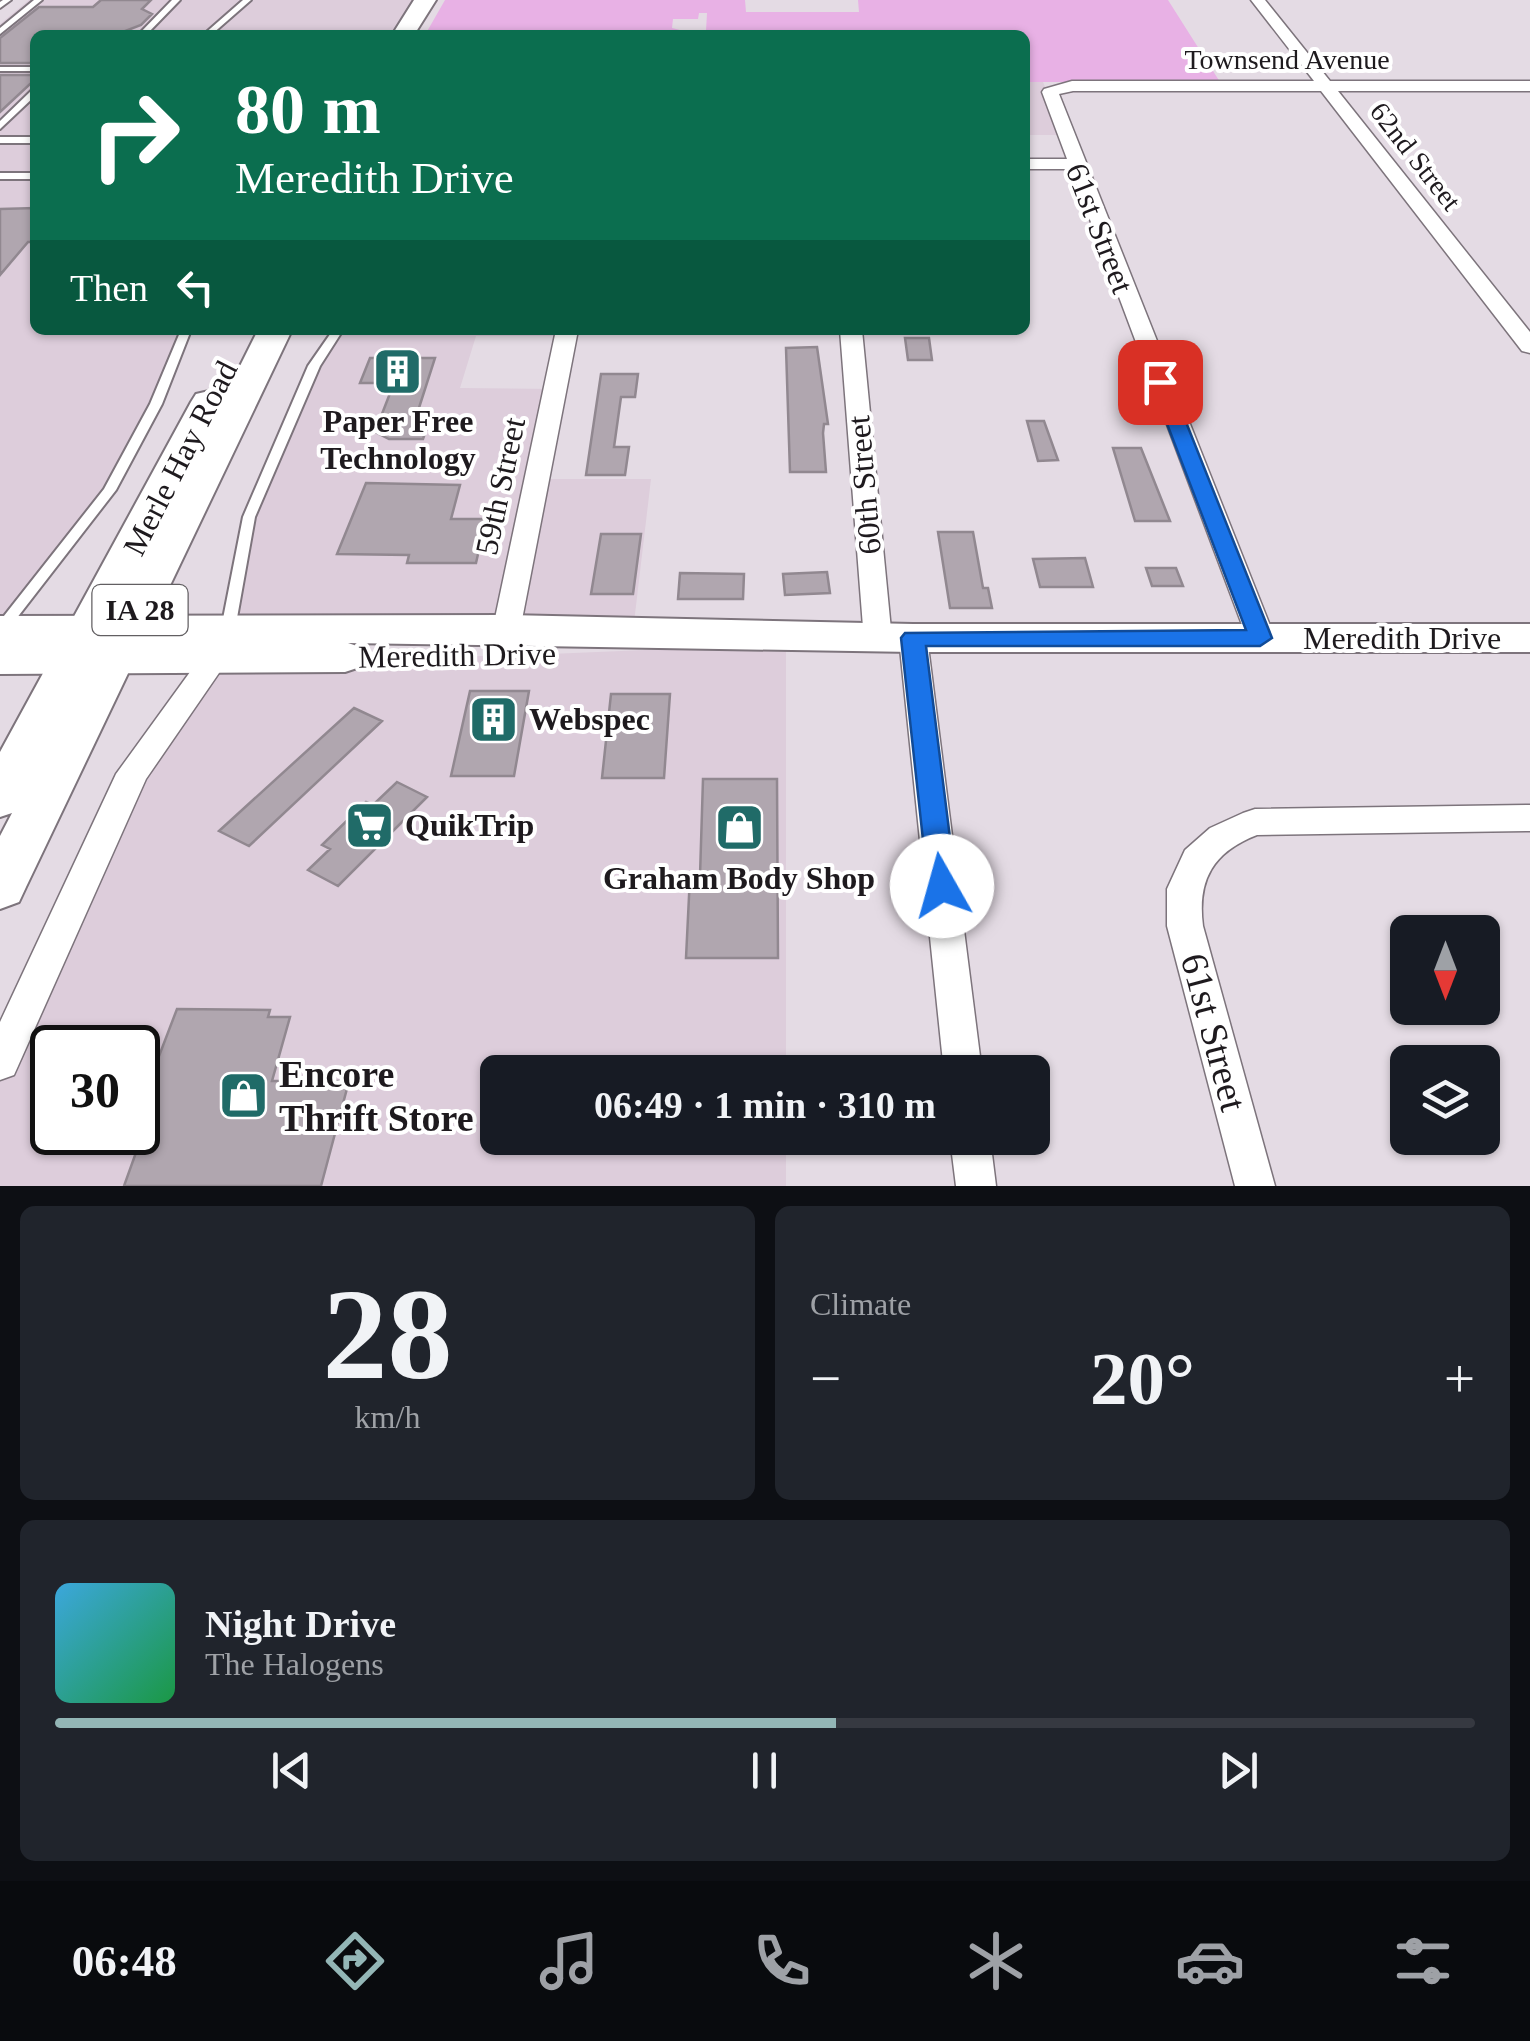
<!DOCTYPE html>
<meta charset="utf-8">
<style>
:root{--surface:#171b24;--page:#20242c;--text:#f1f3f6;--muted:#9ea1a6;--line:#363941;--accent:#93b6b6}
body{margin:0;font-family:"Times New Roman",serif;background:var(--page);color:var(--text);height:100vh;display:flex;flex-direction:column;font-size:38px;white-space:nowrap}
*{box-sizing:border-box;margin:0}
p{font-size:32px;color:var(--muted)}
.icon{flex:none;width:55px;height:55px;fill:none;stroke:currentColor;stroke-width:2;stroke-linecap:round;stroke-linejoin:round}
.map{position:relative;height:1186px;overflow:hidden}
.drawer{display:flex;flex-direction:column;gap:20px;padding:20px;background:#0d0f14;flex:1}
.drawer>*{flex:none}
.guide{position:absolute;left:30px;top:30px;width:1000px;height:305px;border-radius:15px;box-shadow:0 2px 8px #0004;background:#0b6e4f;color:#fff;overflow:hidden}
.needle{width:65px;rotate:180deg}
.buttons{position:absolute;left:1390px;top:915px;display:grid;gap:20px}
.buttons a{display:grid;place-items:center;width:110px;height:110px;border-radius:15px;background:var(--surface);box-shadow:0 2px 8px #0004;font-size:50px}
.speed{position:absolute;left:30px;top:1025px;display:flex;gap:20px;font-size:50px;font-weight:700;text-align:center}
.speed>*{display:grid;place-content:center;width:130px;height:130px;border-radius:50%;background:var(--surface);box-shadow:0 2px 8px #0004;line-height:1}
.speed .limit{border:5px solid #111;border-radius:15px;background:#fff;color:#111}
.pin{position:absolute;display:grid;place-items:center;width:85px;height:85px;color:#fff;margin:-42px;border-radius:20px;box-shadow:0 5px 15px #0006}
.me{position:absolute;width:110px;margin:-55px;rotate:353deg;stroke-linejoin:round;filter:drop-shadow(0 0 8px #0008)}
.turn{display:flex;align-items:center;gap:35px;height:210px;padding:0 40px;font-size:45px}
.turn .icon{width:130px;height:130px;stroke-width:2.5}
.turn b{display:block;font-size:70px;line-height:85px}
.then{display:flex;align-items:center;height:95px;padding:0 40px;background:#0003;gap:20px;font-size:38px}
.big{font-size:75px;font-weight:700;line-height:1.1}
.drawer .card{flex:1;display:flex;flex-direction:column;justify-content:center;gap:15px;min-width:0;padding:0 35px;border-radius:15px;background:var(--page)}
.drawer .dial{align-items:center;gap:0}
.dial b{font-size:130px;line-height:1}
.song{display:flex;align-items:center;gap:30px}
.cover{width:120px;height:120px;border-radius:15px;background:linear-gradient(135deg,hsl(200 70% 55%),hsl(140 70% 35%))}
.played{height:10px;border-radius:5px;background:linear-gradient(90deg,var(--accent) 55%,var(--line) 55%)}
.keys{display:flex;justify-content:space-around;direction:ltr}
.heat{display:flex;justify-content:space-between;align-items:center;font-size:55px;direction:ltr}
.drawer .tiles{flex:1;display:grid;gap:20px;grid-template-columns:1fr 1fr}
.card:last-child{grid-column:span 2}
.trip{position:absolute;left:480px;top:1055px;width:570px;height:100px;border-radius:15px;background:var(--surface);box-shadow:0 2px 8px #0004;font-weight:700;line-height:100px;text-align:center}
.tabs{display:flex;height:160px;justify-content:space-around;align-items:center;background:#090b0e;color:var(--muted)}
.tabs .icon{width:70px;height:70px}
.tabs .active{color:var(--accent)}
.tabs b{font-size:45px;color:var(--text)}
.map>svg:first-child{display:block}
.built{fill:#ddcddb;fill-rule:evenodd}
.green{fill:#e8b1e5}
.building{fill:#b0a6af;stroke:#918890;stroke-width:2.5}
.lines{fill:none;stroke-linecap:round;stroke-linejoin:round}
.lane-casing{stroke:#7d747c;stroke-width:4}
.street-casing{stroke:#7d747c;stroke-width:3}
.secondary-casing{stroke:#7d747c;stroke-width:4}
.primary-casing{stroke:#7d747c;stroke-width:4}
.lane{fill:#fff;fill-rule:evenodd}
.street{fill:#fff;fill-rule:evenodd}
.secondary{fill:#fff;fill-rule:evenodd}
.primary{fill:#fff;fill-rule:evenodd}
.route{fill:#1a73e8;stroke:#114b97;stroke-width:2.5}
.labels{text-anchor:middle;stroke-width:8;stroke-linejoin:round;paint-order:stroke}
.far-street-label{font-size:28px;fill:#1e1a1e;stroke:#fff}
.shield{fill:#fff;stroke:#625f62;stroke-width:2.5}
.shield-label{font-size:30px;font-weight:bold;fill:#1e1a1e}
.street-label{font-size:32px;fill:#1e1a1e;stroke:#fff}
.poi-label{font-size:32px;font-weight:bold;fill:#1e1a1e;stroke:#fff}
.near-street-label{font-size:38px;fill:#1e1a1e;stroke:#fff}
.near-poi-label{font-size:38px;font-weight:bold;fill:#1e1a1e;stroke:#fff;text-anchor:start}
</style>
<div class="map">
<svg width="1530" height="1186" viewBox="0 0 1530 1186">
<rect width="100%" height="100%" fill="#e4dbe4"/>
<path class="built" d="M29,0h396l-22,35h-368v295h151l-76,160 -110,140v-606z
M1025,82h18l22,53h-40z
M338,330h228l-1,6h-89l-16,52 96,1 -19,90h114l-18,152 -405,-2 21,-112 38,-92z
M786,644v428h-288v66h288v48h-786v-123l132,-289 84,-117 285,-1zM52,1048h86v84h-86z"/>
<path class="green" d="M445,0h300l1,12h113l-1,-12h310l52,82h-195v-47h-309v-4h-10l1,-18h-8l-1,6h-25l-1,9 12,3h-30l-4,4h-225z"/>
<path class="building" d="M101,0h50l-9,9 10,5 -11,11 -26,10h-80v28h-35v-25l39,-31h54z
M0,75h35v9h-5l-30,28z
M35,208v34h-7l-28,33v-66z
M905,338h24l3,22h-24z
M817,347l11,77h-4l-1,9 3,39h-36l-4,-124z
M370,358h65l-18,56h15l-9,25h-34l-14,-7 19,-49h-34z
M601,374h37l-3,23h-14l-7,50h15l-4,28h-39z
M1027,421h17l14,39 -20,1z
M1113,448h28l29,73h-35z
M366,483l94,2 -9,34h35l-10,44h-69l2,-8 -72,-1z
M938,532h35l10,56h5l4,20h-42z
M601,534h40l-8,60h-42z
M1085,558l8,29h-53l-7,-28z
M1146,568h30l7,18h-31z
M827,572l3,21 -45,2 -2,-21z
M680,573l64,1 -1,25h-65z
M470,691h59l-15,85h-63z
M611,694h59l-6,84h-62z
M354,708l28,13 -133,125 -30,-15z
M703,779h74l1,179h-92l4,-82h10z
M397,782l30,15 -89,89 -30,-16 22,-21 -8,-4 44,-43 7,3z
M177,1009l93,1 -2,7h22l-18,64h77l-28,105h-197l14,-39v-36z"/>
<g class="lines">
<defs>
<path id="lane" d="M3,0h8l-11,8v-6z
M34,0h8l-42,34v-6z
M172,0h8l-34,35h-8z
M243,0h8l-40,35h-8z
M0,67h35v4h-35z
M32,90h3v6l-35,33v-8z
M0,137h35v6h-35z
M0,173h35v6h-35z
M181,330h10l-29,74 -46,86 -110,142 -6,2v-13l104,-132 46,-85z
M333,330h10l-23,36 -65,151 -20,112 -2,3h-10l-2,-3 22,-112 65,-151z"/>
<path id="street" d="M1251,0h14l65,81h200v10h-192l192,241v21l-8,-2 -201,-260h-248l-14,3 216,544 -4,7h-20l-4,-7 -176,-469h-46v-10h42l-25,-67 2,-3 28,-8h242z
M556,330h22l-63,326 -4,7h-20l-4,-7z
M840,330h22l30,310 -4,7h-20l-4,-7z
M913,628l10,3 4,7 55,434h-38l-45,-434 4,-7z
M216,647l10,3 4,7 -84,122 -132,296 -14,5v-58l116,-248 90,-124z
M1530,805v26l-273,4c-44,17 -60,45 -54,91l72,260h-40l-68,-260v-37l18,-39 25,-22 33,-15 12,-4z
M950,1138h40l6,48h-40z"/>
<path id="secondary" d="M507,615l406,9h617v28h-617l-565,-9 12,4 6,10 -6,10 -15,5 -345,2v-30h129h-129v-28z"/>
<path id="primary" d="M414,0h22l-22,35h-22z
M258,330h34l-266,557 -7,15 -19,7v-73l12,-23 -12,4v-65l191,-350 5,-8 13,-3 15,7z"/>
</defs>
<use href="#lane" class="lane-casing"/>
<use href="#street" class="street-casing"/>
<use href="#secondary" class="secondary-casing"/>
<use href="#primary" class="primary-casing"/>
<use href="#lane" class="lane"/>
<use href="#street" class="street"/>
<use href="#secondary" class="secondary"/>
<use href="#primary" class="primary"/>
</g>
<path class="route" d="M1160,377l10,5 102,256 -12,8h-334l30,240 -4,9 -10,3 -10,-3 -4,-9 -27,-248 4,-5 341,-3 -95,-248z"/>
<defs>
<symbol id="building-square" viewBox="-11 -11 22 22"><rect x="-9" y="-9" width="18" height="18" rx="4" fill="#206b68" stroke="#fff"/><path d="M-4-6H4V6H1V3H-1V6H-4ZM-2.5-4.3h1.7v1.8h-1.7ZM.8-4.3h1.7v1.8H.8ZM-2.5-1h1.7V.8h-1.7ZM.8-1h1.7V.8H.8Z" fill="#fff"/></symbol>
<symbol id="supermarket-square" viewBox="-11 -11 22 22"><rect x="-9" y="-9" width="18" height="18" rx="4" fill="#206b68" stroke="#fff"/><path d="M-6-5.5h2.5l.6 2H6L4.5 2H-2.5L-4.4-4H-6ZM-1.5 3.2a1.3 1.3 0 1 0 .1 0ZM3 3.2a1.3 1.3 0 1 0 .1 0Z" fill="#fff"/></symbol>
<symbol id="shop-square" viewBox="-11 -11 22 22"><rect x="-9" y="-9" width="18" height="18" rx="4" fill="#206b68" stroke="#fff"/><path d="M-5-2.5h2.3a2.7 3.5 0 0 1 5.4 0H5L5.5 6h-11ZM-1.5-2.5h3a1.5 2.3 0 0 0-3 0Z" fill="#fff"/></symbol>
</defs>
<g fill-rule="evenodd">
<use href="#building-square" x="370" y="344" width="55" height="55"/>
<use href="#building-square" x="466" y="692" width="55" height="55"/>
<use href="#supermarket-square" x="342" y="798" width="55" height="55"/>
<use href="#shop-square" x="712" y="800" width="55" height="55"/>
<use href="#shop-square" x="216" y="1068" width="55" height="55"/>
</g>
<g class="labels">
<g class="far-street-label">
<text x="1287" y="69">Townsend Avenue</text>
<text transform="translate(1416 156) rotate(52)" y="10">62nd Street</text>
</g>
<rect class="shield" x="92.5" y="585" width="95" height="50" rx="8"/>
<g class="shield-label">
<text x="140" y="620">IA 28</text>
</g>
<g class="street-label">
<text transform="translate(1100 228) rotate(69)" y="11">61st Street</text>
<text transform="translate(180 458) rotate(-63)" y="11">Merle Hay Road</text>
<text transform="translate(864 485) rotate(-95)" y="11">60th Street</text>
<text transform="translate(500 486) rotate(-78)" y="11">59th Street</text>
<text x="1402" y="649">Meredith Drive</text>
<text transform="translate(457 655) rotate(-1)" y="11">Meredith Drive</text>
</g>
<g class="poi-label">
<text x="398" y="432">Paper Free<tspan x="398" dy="37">Technology</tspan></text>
<text x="529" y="730" text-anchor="start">Webspec</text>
<text x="405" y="836" text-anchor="start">QuikTrip</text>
<text x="739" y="889">Graham Body Shop</text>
</g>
<g class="near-street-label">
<text transform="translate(1214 1032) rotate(75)" y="13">61st Street</text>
</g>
<g class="near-poi-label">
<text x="279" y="1087">Encore<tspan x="279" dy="44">Thrift Store</tspan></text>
</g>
</g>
</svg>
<div class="buttons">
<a><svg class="needle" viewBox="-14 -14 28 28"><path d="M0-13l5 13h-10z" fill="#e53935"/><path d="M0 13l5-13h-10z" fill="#9ea1a6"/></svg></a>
<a><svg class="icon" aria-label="layers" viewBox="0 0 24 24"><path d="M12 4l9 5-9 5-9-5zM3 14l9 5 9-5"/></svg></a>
</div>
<div class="speed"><div class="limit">30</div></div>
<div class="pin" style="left:1160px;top:382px;background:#d93025"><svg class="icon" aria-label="arrive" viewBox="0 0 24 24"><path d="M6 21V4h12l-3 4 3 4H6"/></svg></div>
<svg class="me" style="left:942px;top:886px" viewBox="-20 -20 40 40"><circle r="19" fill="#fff"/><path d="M0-13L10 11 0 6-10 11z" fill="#1a73e8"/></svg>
<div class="trip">06:49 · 1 min · 310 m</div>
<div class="guide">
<div class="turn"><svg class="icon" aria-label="right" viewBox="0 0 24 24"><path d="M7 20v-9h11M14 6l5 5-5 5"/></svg><div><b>80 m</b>Meredith Drive</div></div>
<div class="then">Then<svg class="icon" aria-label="left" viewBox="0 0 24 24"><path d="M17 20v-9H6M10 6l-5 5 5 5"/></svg></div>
</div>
</div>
<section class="drawer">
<div class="tiles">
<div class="card dial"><b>28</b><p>km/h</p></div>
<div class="card"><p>Climate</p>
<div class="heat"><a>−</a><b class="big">20°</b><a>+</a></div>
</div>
<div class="card">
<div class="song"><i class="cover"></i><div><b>Night Drive</b><p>The Halogens</p></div></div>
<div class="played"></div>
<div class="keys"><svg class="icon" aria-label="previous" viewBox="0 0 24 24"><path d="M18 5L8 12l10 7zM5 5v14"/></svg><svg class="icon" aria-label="pause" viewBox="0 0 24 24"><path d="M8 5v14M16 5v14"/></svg><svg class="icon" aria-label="next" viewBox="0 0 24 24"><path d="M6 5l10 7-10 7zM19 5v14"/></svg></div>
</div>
</div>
</section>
<nav class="tabs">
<b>06:48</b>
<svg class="icon active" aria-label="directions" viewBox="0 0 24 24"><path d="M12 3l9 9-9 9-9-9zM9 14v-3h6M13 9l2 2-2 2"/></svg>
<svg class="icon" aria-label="music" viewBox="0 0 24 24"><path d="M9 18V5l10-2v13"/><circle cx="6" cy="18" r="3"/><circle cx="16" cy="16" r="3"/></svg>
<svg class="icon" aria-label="phone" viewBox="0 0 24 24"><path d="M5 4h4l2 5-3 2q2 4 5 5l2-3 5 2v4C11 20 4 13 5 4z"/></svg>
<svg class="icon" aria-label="climate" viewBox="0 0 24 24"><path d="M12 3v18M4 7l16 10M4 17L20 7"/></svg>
<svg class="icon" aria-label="car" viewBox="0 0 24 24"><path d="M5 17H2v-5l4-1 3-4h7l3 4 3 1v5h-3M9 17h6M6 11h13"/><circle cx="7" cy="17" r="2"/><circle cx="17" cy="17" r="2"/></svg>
<svg class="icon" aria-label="filters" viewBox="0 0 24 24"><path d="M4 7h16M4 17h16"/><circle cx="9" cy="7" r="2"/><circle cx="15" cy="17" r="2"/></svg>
</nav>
